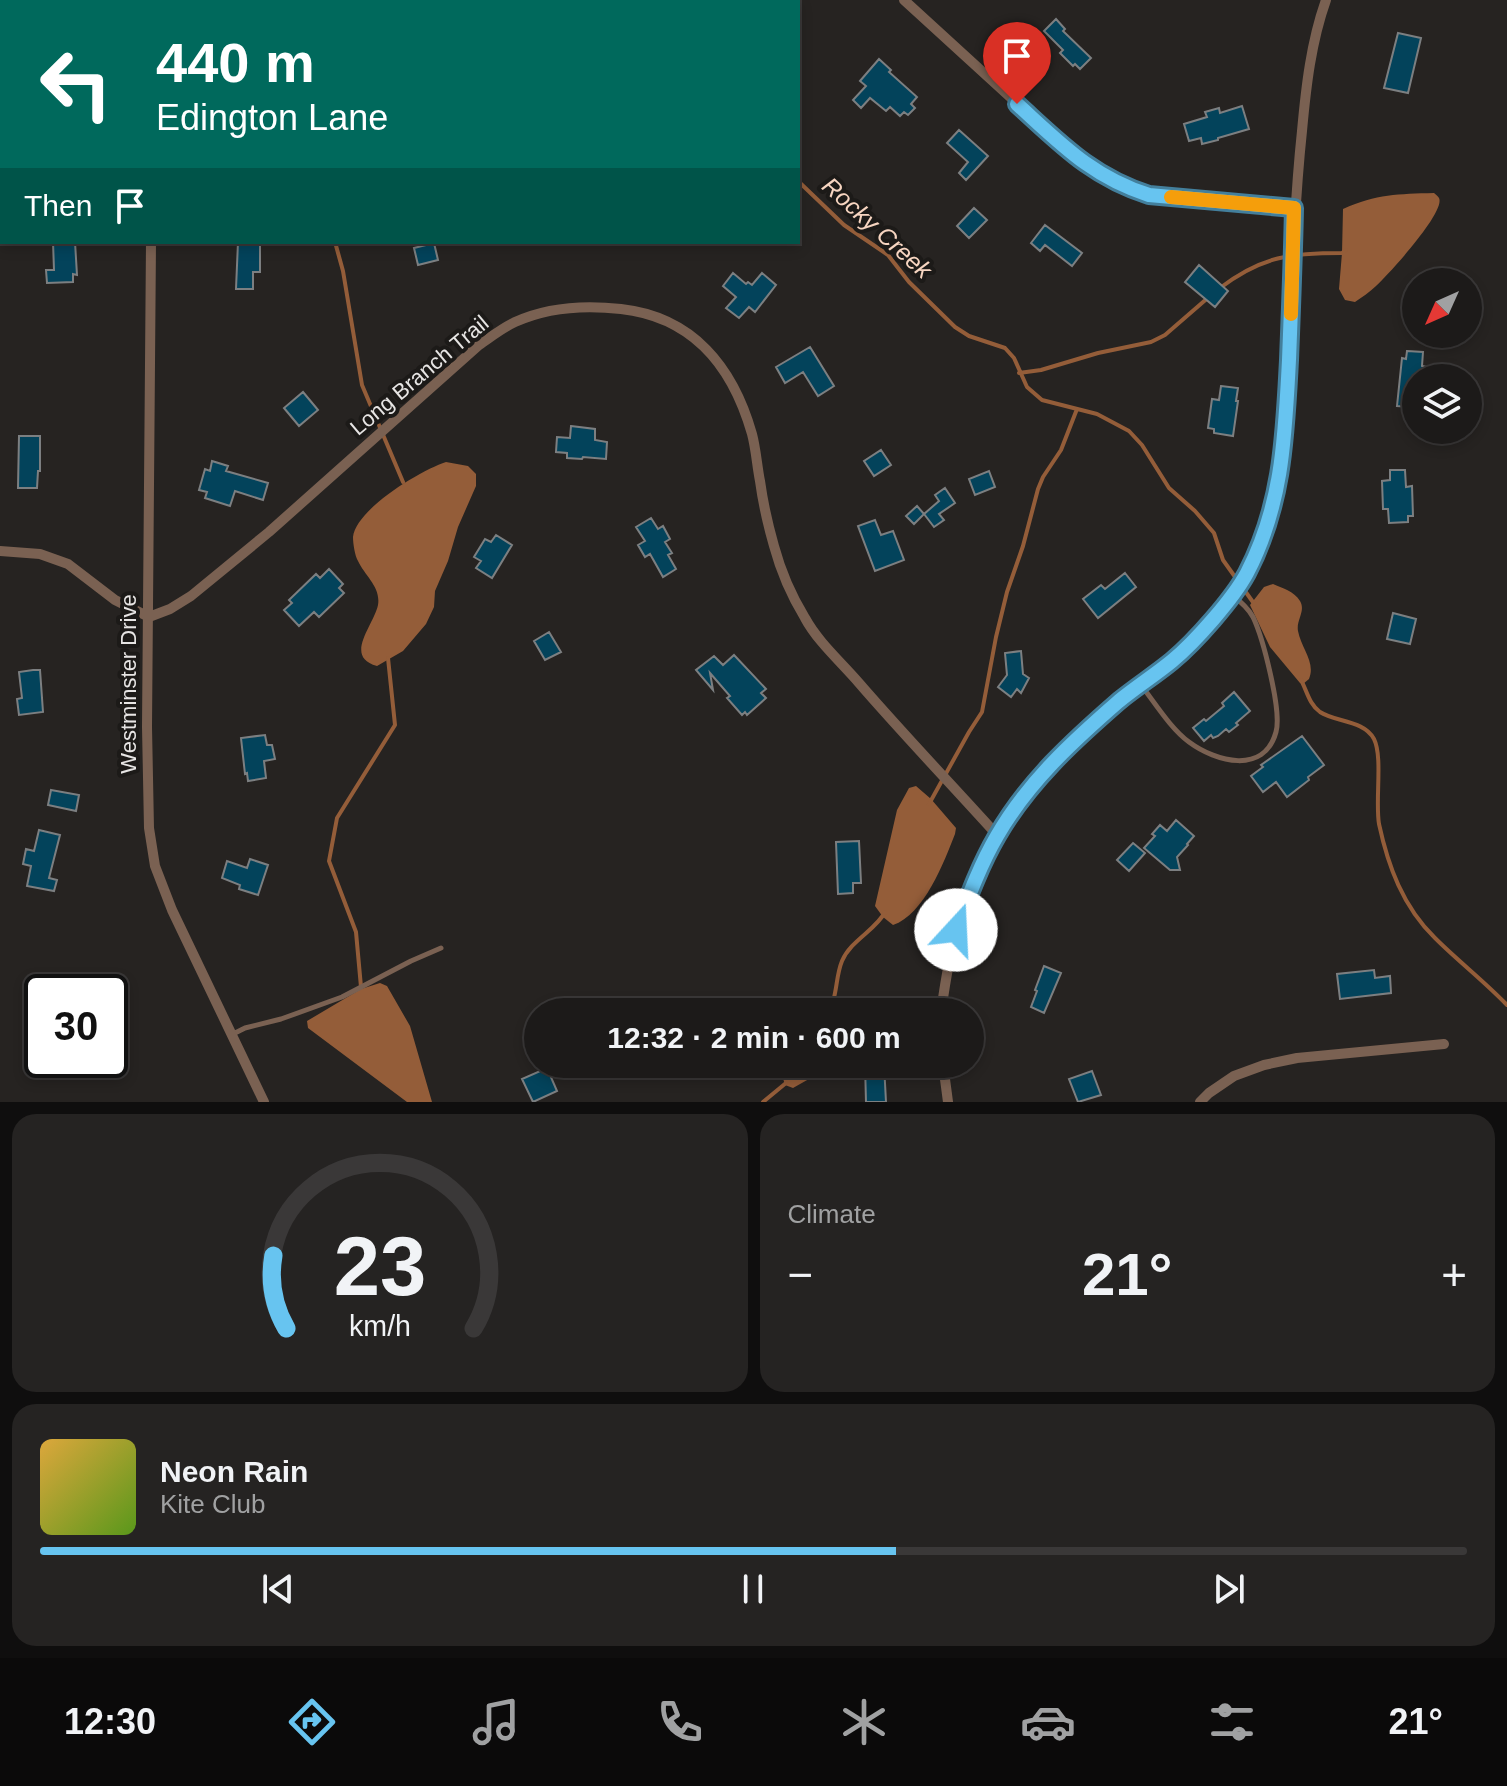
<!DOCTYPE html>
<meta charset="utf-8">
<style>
:root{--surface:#1c1a19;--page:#252322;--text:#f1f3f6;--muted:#a0a1a2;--line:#3a3838;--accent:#67c4f0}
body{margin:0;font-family:Arial,sans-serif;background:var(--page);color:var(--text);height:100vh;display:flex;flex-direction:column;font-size:30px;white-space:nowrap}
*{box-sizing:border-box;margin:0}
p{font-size:26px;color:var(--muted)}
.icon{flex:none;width:44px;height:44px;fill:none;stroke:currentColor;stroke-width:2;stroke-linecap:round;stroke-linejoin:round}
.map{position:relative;height:1102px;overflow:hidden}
.side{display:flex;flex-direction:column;gap:12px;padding:12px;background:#0f0e0e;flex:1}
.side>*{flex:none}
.guide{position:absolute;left:0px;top:0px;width:800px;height:244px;box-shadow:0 4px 12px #0003,0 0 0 2px var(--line);background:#00695c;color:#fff;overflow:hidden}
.needle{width:52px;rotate:225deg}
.fabs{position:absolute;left:1402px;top:268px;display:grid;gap:16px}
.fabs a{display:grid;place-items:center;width:80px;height:80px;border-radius:50%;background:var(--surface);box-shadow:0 4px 12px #0003,0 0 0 2px var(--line);font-size:40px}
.speed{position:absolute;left:24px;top:974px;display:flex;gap:16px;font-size:40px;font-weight:700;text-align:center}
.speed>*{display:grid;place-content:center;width:104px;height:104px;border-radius:50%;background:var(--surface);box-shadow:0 4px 12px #0003,0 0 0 2px var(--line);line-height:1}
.speed .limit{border:4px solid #111;border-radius:12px;background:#fff;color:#111}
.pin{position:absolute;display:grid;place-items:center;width:68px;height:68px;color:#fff;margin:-82px -34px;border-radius:50% 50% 50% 0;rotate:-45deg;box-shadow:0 0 8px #0007}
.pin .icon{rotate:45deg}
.me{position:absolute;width:88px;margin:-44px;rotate:20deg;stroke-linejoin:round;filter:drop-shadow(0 0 6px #0008)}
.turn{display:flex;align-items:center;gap:28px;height:168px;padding:0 24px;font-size:36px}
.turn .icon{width:104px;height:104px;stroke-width:2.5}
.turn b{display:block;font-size:56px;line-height:68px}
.then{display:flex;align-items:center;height:76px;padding:0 24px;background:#0003;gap:16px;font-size:30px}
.big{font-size:60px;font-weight:700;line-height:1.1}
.side .tile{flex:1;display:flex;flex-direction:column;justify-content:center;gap:12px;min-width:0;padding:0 28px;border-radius:24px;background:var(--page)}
.side .dial{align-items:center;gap:0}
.dial svg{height:208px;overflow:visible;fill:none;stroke:var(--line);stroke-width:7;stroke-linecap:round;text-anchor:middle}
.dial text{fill:var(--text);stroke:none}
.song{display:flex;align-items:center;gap:24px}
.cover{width:96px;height:96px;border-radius:12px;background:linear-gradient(135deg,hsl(40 70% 55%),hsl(90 70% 35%))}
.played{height:8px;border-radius:4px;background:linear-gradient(90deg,var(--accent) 60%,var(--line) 60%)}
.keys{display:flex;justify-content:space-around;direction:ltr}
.heat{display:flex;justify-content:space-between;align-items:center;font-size:44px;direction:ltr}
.side .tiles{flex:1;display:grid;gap:12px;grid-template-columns:1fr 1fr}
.tile:last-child{grid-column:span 2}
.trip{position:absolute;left:524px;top:998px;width:460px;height:80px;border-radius:40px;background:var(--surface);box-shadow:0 4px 12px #0003,0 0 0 2px var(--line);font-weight:700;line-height:80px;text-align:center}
.menu{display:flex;height:128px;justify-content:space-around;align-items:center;background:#0b0a0a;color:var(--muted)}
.menu .icon{width:56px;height:56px}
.menu .current{color:var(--accent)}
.menu b{font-size:36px;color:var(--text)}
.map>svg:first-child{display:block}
.water{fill:#945d39}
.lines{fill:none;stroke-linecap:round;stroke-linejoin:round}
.stream{stroke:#945d39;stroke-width:4}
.building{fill:#03435b;stroke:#7c7f81;stroke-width:2}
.lane{stroke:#7a6152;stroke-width:5}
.street{stroke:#7a6152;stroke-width:10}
.route-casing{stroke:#437f9c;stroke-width:20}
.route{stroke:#67c4f0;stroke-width:14}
.slow{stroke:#f59e0b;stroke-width:14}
.labels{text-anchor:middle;stroke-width:8;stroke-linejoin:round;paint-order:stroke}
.street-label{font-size:22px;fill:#e7e5e4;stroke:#1c1a18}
.water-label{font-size:24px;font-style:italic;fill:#f7d5c1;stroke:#1c1a18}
</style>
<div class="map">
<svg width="1507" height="1102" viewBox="0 0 1507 1102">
<rect width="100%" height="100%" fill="#262321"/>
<path class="water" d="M1434,193c2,2 4,3 5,5 7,14 -51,77 -63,88 -6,6 -14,11 -21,16l-10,-2 -6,-11 3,-36 1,-44c34,-15 55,-15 91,-16z
M446,462l22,4 8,8v12l-18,41 -10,34 -13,30 -1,16 -8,17 -23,27 -26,15c-34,-9 -3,-41 1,-61 3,-18 -13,-29 -20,-44 -3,-5 -5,-17 -5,-24 3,-28 68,-67 93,-75z
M1273,584c9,4 21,7 27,17 6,10 -4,19 -2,30 3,17 18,31 11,48l-6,5 -3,-1 -30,-36 -20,-42 14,-18z
M916,786l15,13 25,29 -1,6c-11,28 -31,81 -62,91l-10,-8 -8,-11 22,-96 12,-22z
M380,983l7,3 23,40 22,76h-25l-99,-74 -1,-7 54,-32z
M783,1064h43l-10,11 -23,13 -8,-3 -3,-10z"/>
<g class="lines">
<path class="stream" d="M260,0l1,2
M798,181l46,44 44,30 21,27 46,45 14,9 36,12 9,10 13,29 15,13 55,14 32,17 13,14 27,43 26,23 19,22 9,27 32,45
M335,242l8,29 19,114 41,97
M1220,288c42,-32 71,-35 122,-35l4,-3
M1019,373l22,-3 57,-17 53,-11 14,-7 45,-39
M1301,680c6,11 8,24 19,32 15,10 44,8 54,27 9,18 1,62 5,85 9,42 24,83 56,114 23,23 49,43 72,67
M929,804l40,-72 13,-20 14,-75 11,-45 16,-46 15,-57 5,-12 18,-27 16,-41
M361,987l-5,-55 -27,-71 8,-43 58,-93 -7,-67
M828,1012c10,-16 7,-34 14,-51 9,-21 34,-31 43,-49
M763,1102l23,-19"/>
</g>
<path class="building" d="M1056,19l9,10 -2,2 28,27 -11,11 -5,-5 -2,2 -13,-13 3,-3 -19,-19z
M1398,33l23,5 -13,55 -24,-5z
M879,59l12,11 -2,2 28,25 -6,7 4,4 -7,7 -4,-3 -4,4 -10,-9 -4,4 -16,-13 -9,10 -8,-8 13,-14 -6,-5z
M1242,106l7,23 -31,9v2l-16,4 -1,-6 -12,3 -5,-17 23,-7 -2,-5 14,-4 1,5z
M959,130l29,26 -22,24 -7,-7 9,-11 -21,-19z
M974,208l13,12 -18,18 -12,-12z
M1045,225l37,28 -10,13 -27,-21 -5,6 -9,-8z
M53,242h22l2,33 -4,-1v8l-26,1 -1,-13h8z
M238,242h22v30h-7v17h-17z
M434,243l4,17 -20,5 -4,-17z
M1199,265l29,26 -13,16 -30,-25z
M733,273l13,11 2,-2 4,3 10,-12 14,12 -21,27 -6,-5 -10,11 -13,-10 10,-11 -13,-11z
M810,347l24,39 -16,10 -15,-24 -18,11 -9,-16z
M1407,351l16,1 -1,14 5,1 -1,11 -11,1 -3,28 -15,-1 5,-48 4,1z
M1221,386l17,2 -2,13h2l-5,35 -19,-3v-4l-6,-1 4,-29 7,1z
M303,392l15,18 -19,16 -15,-18z
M571,426l24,3v11l12,2 -1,17 -23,-2 -1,2 -15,-1v-5l-11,-1 1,-15 13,1z
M19,436h21v35h-2l-1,17h-19z
M881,450l10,15 -17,11 -10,-15z
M212,461l16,5 -2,5 42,12 -5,17 -28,-9 -5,15 -25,-8 2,-6 -8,-2 6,-21 5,2z
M1390,470h15l1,17 6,-1 1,30h-5v6l-19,1 -1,-14h-5l-1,-28 8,-1z
M989,471l6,16 -20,8 -6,-16z
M945,488l10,15 -16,11 5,6 -10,7 -10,-13 -10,10 -8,-8 11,-10 7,8 15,-13 -4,-6z
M651,518l7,11 5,-3 7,13 -5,3 7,11 -4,2 8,14 -13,8 -13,-23 -5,3 -7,-12 7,-4 -9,-14z
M875,520l6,15 12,-4 11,29 -29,11 -17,-45z
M496,535l16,10 -20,33 -16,-10 5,-7 -7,-4 11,-18 6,3z
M329,569l14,15 -4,4 5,5 -25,24 -5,-5 -15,14 -15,-16 8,-7 -3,-3 27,-26 4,4z
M1125,573l11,14 -38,31 -15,-19 18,-14 4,4z
M1393,613l23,6 -6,25 -23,-5z
M549,632l12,20 -16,8 -11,-19z
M1021,651l2,23 6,4 -8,15 -4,-4 -6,8 -13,-10 9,-12 -2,-22z
M734,655l32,34 -5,4 5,5 -19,17 -2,-3 -3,3 -15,-17 3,-2 -20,-23 3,17 -17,-20 18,-14 9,9z
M33,670h7l3,42 -24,3 -2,-16 5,-1 -3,-26z
M1234,692l16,19 -14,12 2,2 -9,7 -3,-3 -8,7 -5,2 -2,-3 -7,6 -11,-13 11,-9 2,2 18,-15 -2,-3z
M265,735l2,10h5l3,14 -11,2 2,17 -18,3 -1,-8 -2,1 -4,-36z
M1302,736l22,29 -16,12 1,3 -22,17 -11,-15 -13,10 -12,-16 12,-9 -2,-2z
M51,790l28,5 -3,16 -28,-6z
M1176,820l18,16 -7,8 1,1 -11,12 3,13h-10l-26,-22 11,-12 -3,-2 8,-9 7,6z
M39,830l21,5 -11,43 8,2 -3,11 -27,-5 4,-20 -8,-2 3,-15 8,2z
M859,841l2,42h-8v10l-15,1 -2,-52z
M1133,843l12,10 -16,18 -12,-11z
M250,859l18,6 -10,30 -19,-6 1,-4 -18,-7 5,-17 20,7z
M1044,966l17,7 -17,40 -13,-6 6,-16 -2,-1z
M1374,970l1,8 15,-2 1,17 -51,6 -3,-25z
M865,1064h19l2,38h-20z
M547,1068l10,23 -24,11 -11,-23z
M1092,1071l9,24 -23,7 -9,-23z"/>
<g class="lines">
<path class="lane" d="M1141,685c14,18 30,44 48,57 27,20 75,33 87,-10 6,-21 -13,-94 -23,-115 -5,-9 -13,-16 -21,-22
M233,1034l12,-6 36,-9 61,-22 69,-36 30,-13"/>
<path class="street" d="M904,0l175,160 39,24 31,11 145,13
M152,2v-2
M151,242l-4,485 2,101 6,38 17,44 92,192
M0,551l40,3 28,10 47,36 34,17 21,-8 21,-13 78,-64 210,-187c12,-8 23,-17 36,-23 33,-15 71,-17 106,-13 72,8 112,58 131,125 4,15 5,32 8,47 3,22 8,44 14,65 7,26 17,49 31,72 13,24 36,44 54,65 45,52 92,101 138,152
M941,1012c4,-28 8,-57 16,-83 31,-99 87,-169 167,-232 16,-13 33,-24 49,-37 22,-18 60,-62 74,-87 36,-69 38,-137 42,-212 3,-77 5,-154 13,-230 4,-44 9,-89 24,-131
M943,1064l5,38
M1200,1102l9,-9 25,-17 30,-11 33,-7 147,-14"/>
</g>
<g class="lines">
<defs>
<path id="route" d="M956,930c12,-32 24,-65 41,-94 31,-54 76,-95 122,-135 17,-14 36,-26 53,-40 23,-19 61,-62 75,-88 36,-69 38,-138 42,-213 2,-51 4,-101 5,-152l-145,-13c-57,-18 -88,-51 -132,-91"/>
</defs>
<use href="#route" class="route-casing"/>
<use href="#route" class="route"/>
<path class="slow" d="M1171,197l123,11 -3,106"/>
</g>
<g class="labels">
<g class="street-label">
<text transform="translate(419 375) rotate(-40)" y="8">Long Branch Trail</text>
<text transform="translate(128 684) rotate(-90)" y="8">Westminster Drive</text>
</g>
<g class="water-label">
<text transform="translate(877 228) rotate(42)" y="8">Rocky Creek</text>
</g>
</g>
</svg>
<div class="fabs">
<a><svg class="needle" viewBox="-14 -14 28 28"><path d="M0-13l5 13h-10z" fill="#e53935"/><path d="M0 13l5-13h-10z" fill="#a0a1a2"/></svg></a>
<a><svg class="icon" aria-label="layers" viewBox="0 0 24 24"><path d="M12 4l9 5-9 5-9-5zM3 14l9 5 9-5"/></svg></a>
</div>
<div class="speed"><div class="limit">30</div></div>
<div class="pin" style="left:1017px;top:104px;background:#d93025"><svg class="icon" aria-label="arrive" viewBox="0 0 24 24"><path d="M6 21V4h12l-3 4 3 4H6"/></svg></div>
<svg class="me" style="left:956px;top:930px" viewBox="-20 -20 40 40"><circle r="19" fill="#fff"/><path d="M0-13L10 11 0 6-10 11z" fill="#67c4f0"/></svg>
<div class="trip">12:32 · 2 min · 600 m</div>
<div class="guide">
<div class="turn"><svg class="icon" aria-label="left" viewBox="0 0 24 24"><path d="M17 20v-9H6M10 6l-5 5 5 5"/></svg><div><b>440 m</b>Edington Lane</div></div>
<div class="then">Then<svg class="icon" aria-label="arrive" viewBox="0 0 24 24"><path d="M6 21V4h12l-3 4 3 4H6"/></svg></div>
</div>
</div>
<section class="side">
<div class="tiles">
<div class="tile dial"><svg viewBox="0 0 100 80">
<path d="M14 69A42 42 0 1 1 86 69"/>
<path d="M14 69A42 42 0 0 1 9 41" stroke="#67c4f0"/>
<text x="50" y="56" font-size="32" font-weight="700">23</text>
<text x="50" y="72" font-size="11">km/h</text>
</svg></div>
<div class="tile"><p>Climate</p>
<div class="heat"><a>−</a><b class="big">21°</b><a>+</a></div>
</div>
<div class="tile">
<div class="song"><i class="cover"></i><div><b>Neon Rain</b><p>Kite Club</p></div></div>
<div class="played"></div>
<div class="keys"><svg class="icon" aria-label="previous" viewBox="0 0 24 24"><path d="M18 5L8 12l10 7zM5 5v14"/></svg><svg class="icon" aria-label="pause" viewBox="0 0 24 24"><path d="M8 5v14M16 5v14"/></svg><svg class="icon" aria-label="next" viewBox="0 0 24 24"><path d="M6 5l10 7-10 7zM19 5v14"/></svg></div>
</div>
</div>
</section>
<nav class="menu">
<b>12:30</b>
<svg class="icon current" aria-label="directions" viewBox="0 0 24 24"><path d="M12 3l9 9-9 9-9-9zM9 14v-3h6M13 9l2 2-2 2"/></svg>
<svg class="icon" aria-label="music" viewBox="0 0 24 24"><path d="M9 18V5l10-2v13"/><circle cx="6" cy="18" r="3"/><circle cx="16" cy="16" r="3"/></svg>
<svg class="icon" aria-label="phone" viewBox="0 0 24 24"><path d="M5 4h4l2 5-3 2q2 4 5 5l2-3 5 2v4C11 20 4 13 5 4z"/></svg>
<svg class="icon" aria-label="climate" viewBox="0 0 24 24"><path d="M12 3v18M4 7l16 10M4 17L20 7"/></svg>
<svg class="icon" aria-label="car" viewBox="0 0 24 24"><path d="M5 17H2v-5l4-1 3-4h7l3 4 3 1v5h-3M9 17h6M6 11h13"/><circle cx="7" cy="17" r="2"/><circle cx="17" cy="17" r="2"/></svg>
<svg class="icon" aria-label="filters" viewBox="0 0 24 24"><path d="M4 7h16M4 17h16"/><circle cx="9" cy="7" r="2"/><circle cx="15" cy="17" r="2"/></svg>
<b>21°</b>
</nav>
